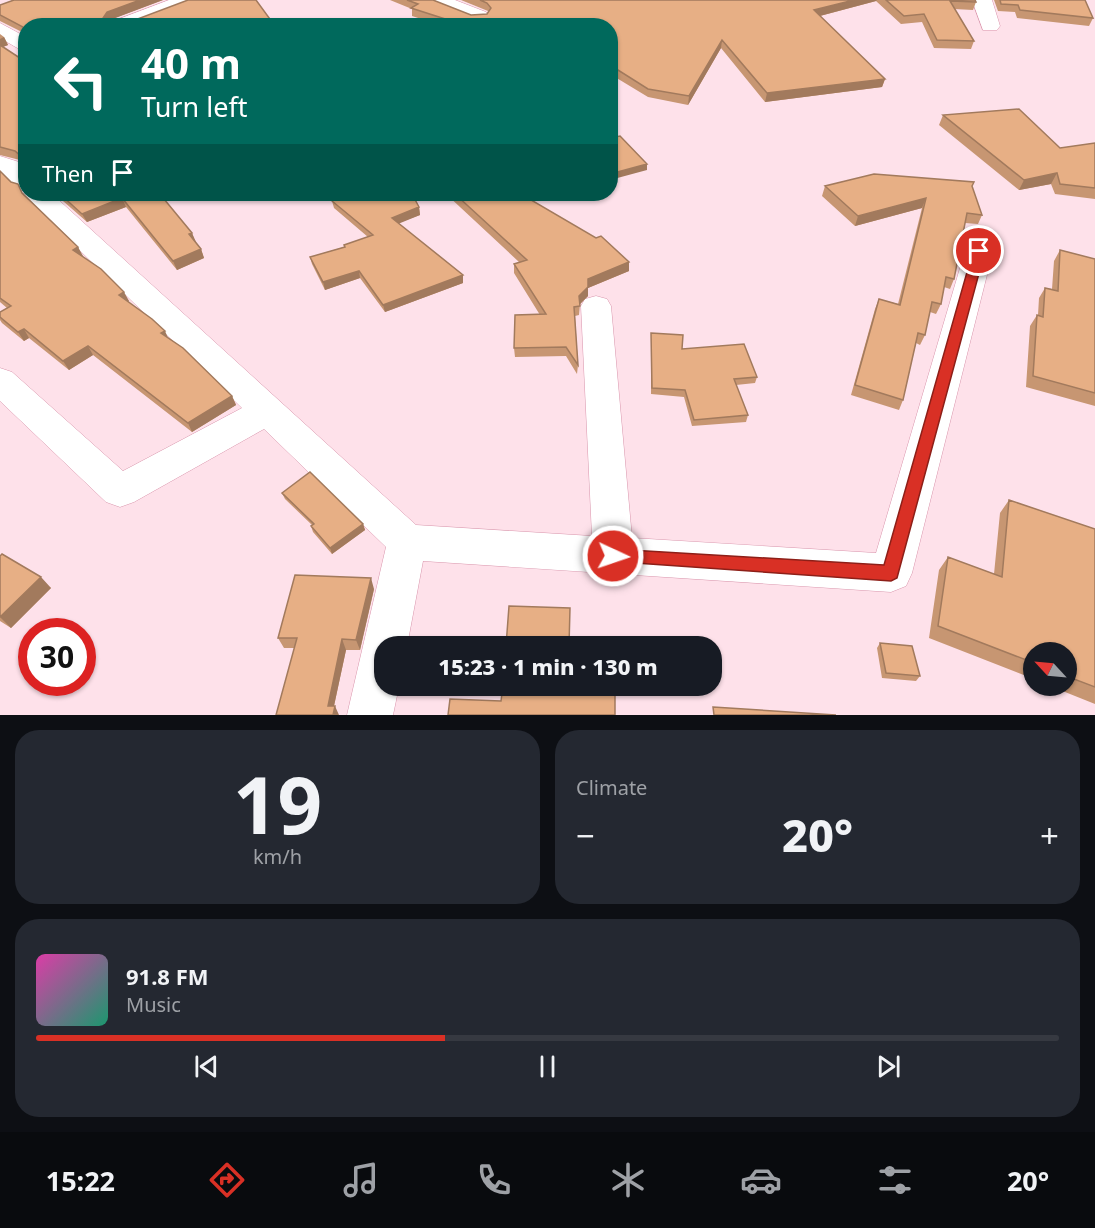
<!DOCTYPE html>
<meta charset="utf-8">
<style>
:root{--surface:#171b24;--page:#242831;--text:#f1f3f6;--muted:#9ea1a6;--line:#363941;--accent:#d93025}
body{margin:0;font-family:"Noto Sans",sans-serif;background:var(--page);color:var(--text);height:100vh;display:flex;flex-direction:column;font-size:22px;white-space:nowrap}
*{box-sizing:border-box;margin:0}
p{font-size:20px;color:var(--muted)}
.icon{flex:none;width:33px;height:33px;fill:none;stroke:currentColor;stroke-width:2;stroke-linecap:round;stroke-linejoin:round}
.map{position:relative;height:715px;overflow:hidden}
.side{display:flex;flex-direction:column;gap:15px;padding:15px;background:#0d0f14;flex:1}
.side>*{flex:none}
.top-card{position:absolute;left:18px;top:18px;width:600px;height:183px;border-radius:24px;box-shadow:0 2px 4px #0004;background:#00695c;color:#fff;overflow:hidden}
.needle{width:39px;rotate:296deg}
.tools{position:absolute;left:1023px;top:642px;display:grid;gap:12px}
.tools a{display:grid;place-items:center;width:54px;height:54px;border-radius:50%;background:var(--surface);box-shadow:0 2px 4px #0004;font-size:30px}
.speed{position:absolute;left:18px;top:618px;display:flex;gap:12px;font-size:30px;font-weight:700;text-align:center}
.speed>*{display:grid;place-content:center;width:78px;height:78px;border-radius:50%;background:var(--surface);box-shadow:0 2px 4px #0004;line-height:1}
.speed .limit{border:9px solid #d22;background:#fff;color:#111}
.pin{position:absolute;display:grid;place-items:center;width:51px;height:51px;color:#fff;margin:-26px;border:3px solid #fff;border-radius:50%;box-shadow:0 2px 6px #0007}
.me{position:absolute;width:66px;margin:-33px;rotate:93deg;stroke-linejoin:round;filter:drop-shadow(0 0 4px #0008)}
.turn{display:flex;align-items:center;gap:21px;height:126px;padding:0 24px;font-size:27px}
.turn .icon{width:78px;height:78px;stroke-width:2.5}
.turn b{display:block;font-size:42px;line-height:51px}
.then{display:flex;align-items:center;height:57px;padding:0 24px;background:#0003;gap:12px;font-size:22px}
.big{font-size:45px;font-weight:800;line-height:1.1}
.side .tile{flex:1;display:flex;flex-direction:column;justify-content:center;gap:9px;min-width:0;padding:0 21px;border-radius:24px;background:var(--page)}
.side .dial{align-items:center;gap:0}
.dial b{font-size:78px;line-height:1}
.song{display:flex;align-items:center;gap:18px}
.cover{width:72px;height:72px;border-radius:9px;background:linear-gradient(135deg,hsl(320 70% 55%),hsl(160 70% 35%))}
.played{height:6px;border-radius:3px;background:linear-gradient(90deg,var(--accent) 40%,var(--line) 40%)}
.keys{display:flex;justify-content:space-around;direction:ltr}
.heat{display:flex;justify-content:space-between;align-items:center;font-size:33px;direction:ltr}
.side .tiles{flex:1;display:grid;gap:15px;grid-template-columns:1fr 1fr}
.tile:last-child{grid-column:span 2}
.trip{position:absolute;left:374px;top:636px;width:348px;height:60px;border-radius:24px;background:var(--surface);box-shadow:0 2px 4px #0004;font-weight:800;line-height:60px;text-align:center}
.menu{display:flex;height:96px;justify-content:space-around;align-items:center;background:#090b0e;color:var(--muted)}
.menu .icon{width:42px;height:42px}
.menu .on{color:var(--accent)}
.menu b{font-size:27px;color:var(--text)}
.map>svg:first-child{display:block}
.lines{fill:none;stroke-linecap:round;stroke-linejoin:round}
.street-casing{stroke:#d995ac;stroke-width:1}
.street{fill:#fff;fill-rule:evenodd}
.wall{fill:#c79672}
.shaded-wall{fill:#a27a5d}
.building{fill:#e7af85;stroke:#a27a5d;stroke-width:1.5}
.route{fill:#d93025;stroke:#8d1f18;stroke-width:1.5}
</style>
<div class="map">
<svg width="1095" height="715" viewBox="0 0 1095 715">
<rect width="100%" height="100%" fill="#fee1ea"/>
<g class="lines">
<defs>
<path id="street" d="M169,0h27l-3,4 -56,22h-29l3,-4z
M428,0h27l31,12 3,4 -3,4h-14l-41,-16z
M972,0h20l8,26 -3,4h-14z
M0,23l26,14v16l-26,-15z
M0,156l19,6 7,6v23l-9,-2 -17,-17z
M26,191v3h26l364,331 176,11 -11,-230 4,-7 11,-3 11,3 4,7 21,232 244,15 89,-302 4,-6 10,-3 10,3 4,6 -81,322 -6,13 -15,6 -468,-31 -16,85h-23v40h15l-6,29h-46l39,-168 -122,-118 -130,73 -14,5 -14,-5 -106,-101v-33l12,4 111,99 119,-63 -214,-208 -4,-6z"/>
</defs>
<use href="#street" class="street-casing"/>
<use href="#street" class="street"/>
</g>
<path class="wall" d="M14,0h149l-51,19 163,7h-249v8l-26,-13v-16z
M390,0h43l38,15 16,-1 2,-2 -1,-1 -27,-11h514l1,2 -3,8 -19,-1 20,32 -3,8 -37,-1 -12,-26 -21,2 -25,-23 -56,15 65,63 -3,8 -117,15 -44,-54 -33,57 -40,-8 -38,-23v-48h-167l-31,-10v-7z
M994,0h91l8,18 -4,8 -72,-8 -2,-6 -17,-1z
M0,34l4,3 4,8 -5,2 23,15v125l-2,-4 -1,-20 -3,-3 -20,-5z
M943,115l117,33 35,-5v56l-40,-5 -4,-10 -32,6 -80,-65z
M0,171l78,76 4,10 47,44 -1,1 104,94 4,9 -44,27 -99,-77 -24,15 -40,-32 -5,3 -22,-18 -2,-3v-8l7,-4 -7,-6z
M825,186l147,1 10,28 -4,9 -13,-1 -11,56 -4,10 -6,-2 -3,17 -5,10 -6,-2 -5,23 -5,10 -4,-2 -13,57 -4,10 -48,-15 24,-86 4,-10 19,5 24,-96 -67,18 -33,-30z
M55,194h97l4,5 36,34 3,9 6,7 3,9 -27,12 -51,-63 -39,15z
M313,194h99l7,13 1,8 -22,8 65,52v8l-78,29 -25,-34 -35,12 -13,-26 -2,-7 34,-10v-2l24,-8 -34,-29 -2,-7z
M446,194h75l108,68v9l-41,17v8l-8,8 -1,11 -4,1 3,49 -1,9 -11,-18 -51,1 -1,-9 26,-33 -26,-42v-9l5,-2z
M1060,250l35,9v147l-69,-19 4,-61 7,-11h1l1,-17 6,-10 7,1 2,-28z
M651,333l31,16 75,28 -2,6 -19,2 12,30 -2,7 -54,4 -8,-29 -33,-3z
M282,493l81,31 2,6 -33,24 -19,-22 -2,-6 1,-1 -27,-26z
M1009,500l86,29v175l-45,-18h16v-34h-32v27l-105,-41 10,-68 9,-13 46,17 6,-61z
M0,556l51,32 -40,40 -11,-7z
M374,589l-14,61h-14l-12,56 -40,-58h-10l-6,-10z
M880,643l40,33 -4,5 -34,-3 -5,-30z"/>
<path class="shaded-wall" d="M140,0h23l-53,20 -7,-2 4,-6z
M854,0h23l-1,1 -64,17 2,-8z
M55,20l2,6h-18z
M4,37l4,8 -8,3v-9z
M722,40l-1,8 -33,57 1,-9z
M885,79l-3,8 -117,15 2,-9z
M647,164v6l-37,10v-6z
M1057,173l-6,11 -32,6 5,-10z
M122,198l4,9 -39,15 -5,-8z
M926,198l-4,10 -67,18 3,-10z
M419,207l1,8 -27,11 -1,-8z
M192,233l4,9 -4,1 -3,-9z
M78,247l5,9 -6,3 -4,-9z
M201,249l3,9 -27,12 -4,-9z
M629,262v9l-41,17v8l-9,9v-9l9,-17z
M359,271l1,7 -35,12 -2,-8z
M463,275v8l-78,29 -2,-7z
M124,292l5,9 -6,3 -4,-9z
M24,329l5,9 -5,3 -6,-9z
M165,331l4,9 -8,-7z
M88,346l5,9 -24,15 -6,-9z
M232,396l4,9 -44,27 -4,-9z
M363,524l2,6 -33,24 -2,-6z
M41,577l10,11 -40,40 -11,-11z
M371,578l3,11 -14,61 -4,-10z
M342,639l4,11 -14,65 -4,-9z
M335,706l4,9h-6z"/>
<path class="building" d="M14,0h126l-33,12 -4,6 32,2 53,-20h68l19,26h-211l-9,-6 -16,6h-13v4l-1,1 -2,-4 -23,-12v-10z
M407,0h26l38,15 16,-1 4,-6 -4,-5 -7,-3h374l-40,10 71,69 -118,14 -45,-53 -33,56 -41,-7 -38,-24v-39h-153l7,-1 -53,-17 7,-4z
M886,0h89l1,2 -26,-1 24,40 -37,-1 -13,-26 -20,2z
M1000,0h85l8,18 -73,-8 -2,-5 -17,-1z
M0,45l26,17v121h-2l-1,-25 -8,-7 -15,-4z
M1019,109l41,39 35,-5v45l-35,-4 -3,-11 -33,7 -81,-65z
M620,136l27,28 -37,10v-36z
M0,171l11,11 7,2 4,9 56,54 -5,3 28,19 23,23 -5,3 33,24 13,12 -4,2 22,15 49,48 -44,27 -100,-77 -25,15 -39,-32 -6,3 -18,-15v-5l11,-6 -11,-8z
M874,174l100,8 -2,4 10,29 -15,-2 -13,66 -8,-2 -5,27 -9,-2 -7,33 -7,-2 -15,67 -48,-15 24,-86 21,6 26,-107 -68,18 -33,-30z
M60,194h92l4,5h8l28,34 -3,1 12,15 -28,12 -51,-63 -40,16z
M329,194h83l7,13 -27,11 71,57 -80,30 -24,-34 -36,11 -13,-25 35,-10 -1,-2 29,-10 -41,-34 4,-5z
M455,194h66l75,44 5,-2 28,26 -41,17v8l-9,9 1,10 -6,1 4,58 -12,-18 -52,1 1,-33 31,-1 -32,-50 13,-4z
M1060,250l35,9v134l-62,-17 4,-61 6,2 2,-29 13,3z
M651,333l32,2 -1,14 62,-5 13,33 -23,2 14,36 -54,5 -9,-30 -33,-2z
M310,472l53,52 -33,24 -19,-22 3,-2 -32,-31z
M1009,500l86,29v158l-29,-11v-24h-32v11l-96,-37 10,-69 54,20z
M2,554l39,23 -41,40v-61z
M295,575l76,3 -15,62 -14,-1 -14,67h7l-2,9h-57l21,-77h-19z
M509,606l61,2 -1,38h-63z
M880,643l32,3 8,30 -34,-3z
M503,686h112v29h-167l2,-16 51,2z
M713,707l123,8h-122z"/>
<path class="route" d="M979,247l6,4 -88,327 -6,3 -284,-20 -3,-5 3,-5 6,-2 271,16 89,-314z"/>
</svg>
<div class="tools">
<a><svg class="needle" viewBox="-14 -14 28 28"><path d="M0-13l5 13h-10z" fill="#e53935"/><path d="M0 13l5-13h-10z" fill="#9ea1a6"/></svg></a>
</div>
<div class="speed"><div class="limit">30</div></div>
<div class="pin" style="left:979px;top:251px;background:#d93025"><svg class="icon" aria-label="arrive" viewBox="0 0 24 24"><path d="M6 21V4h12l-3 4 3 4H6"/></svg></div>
<svg class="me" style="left:613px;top:556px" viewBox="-20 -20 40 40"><circle r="17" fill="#d93025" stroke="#fff" stroke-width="3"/><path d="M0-11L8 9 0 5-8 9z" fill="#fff"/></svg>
<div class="trip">15:23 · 1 min · 130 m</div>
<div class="top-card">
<div class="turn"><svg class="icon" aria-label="left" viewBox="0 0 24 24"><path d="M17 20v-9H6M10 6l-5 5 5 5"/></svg><div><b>40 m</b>Turn left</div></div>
<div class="then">Then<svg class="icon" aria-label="arrive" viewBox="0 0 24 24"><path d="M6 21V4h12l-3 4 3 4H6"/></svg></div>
</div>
</div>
<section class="side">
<div class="tiles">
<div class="tile dial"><b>19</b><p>km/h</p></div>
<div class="tile"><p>Climate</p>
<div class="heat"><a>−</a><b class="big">20°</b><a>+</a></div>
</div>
<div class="tile">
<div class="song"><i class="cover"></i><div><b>91.8 FM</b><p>Music</p></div></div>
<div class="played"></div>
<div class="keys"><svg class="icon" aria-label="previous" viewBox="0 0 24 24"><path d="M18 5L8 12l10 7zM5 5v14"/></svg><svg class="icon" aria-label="pause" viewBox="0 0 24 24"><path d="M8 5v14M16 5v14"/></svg><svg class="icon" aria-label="next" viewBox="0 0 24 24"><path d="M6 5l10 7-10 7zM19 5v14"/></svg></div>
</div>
</div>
</section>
<nav class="menu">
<b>15:22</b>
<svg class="icon on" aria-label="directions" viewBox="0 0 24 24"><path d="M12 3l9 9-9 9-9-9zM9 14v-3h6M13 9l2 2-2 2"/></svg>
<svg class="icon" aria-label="music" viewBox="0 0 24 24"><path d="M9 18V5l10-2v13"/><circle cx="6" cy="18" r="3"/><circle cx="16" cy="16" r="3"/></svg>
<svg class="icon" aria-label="phone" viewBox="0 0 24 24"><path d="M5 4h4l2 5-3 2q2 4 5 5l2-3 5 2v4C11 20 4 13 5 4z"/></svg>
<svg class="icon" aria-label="climate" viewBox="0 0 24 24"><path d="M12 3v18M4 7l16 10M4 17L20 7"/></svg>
<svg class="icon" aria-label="car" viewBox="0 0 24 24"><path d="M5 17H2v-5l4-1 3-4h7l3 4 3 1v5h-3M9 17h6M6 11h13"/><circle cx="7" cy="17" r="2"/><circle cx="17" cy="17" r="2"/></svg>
<svg class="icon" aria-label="filters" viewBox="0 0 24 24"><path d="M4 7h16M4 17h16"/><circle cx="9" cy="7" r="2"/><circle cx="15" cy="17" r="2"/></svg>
<b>20°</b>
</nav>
